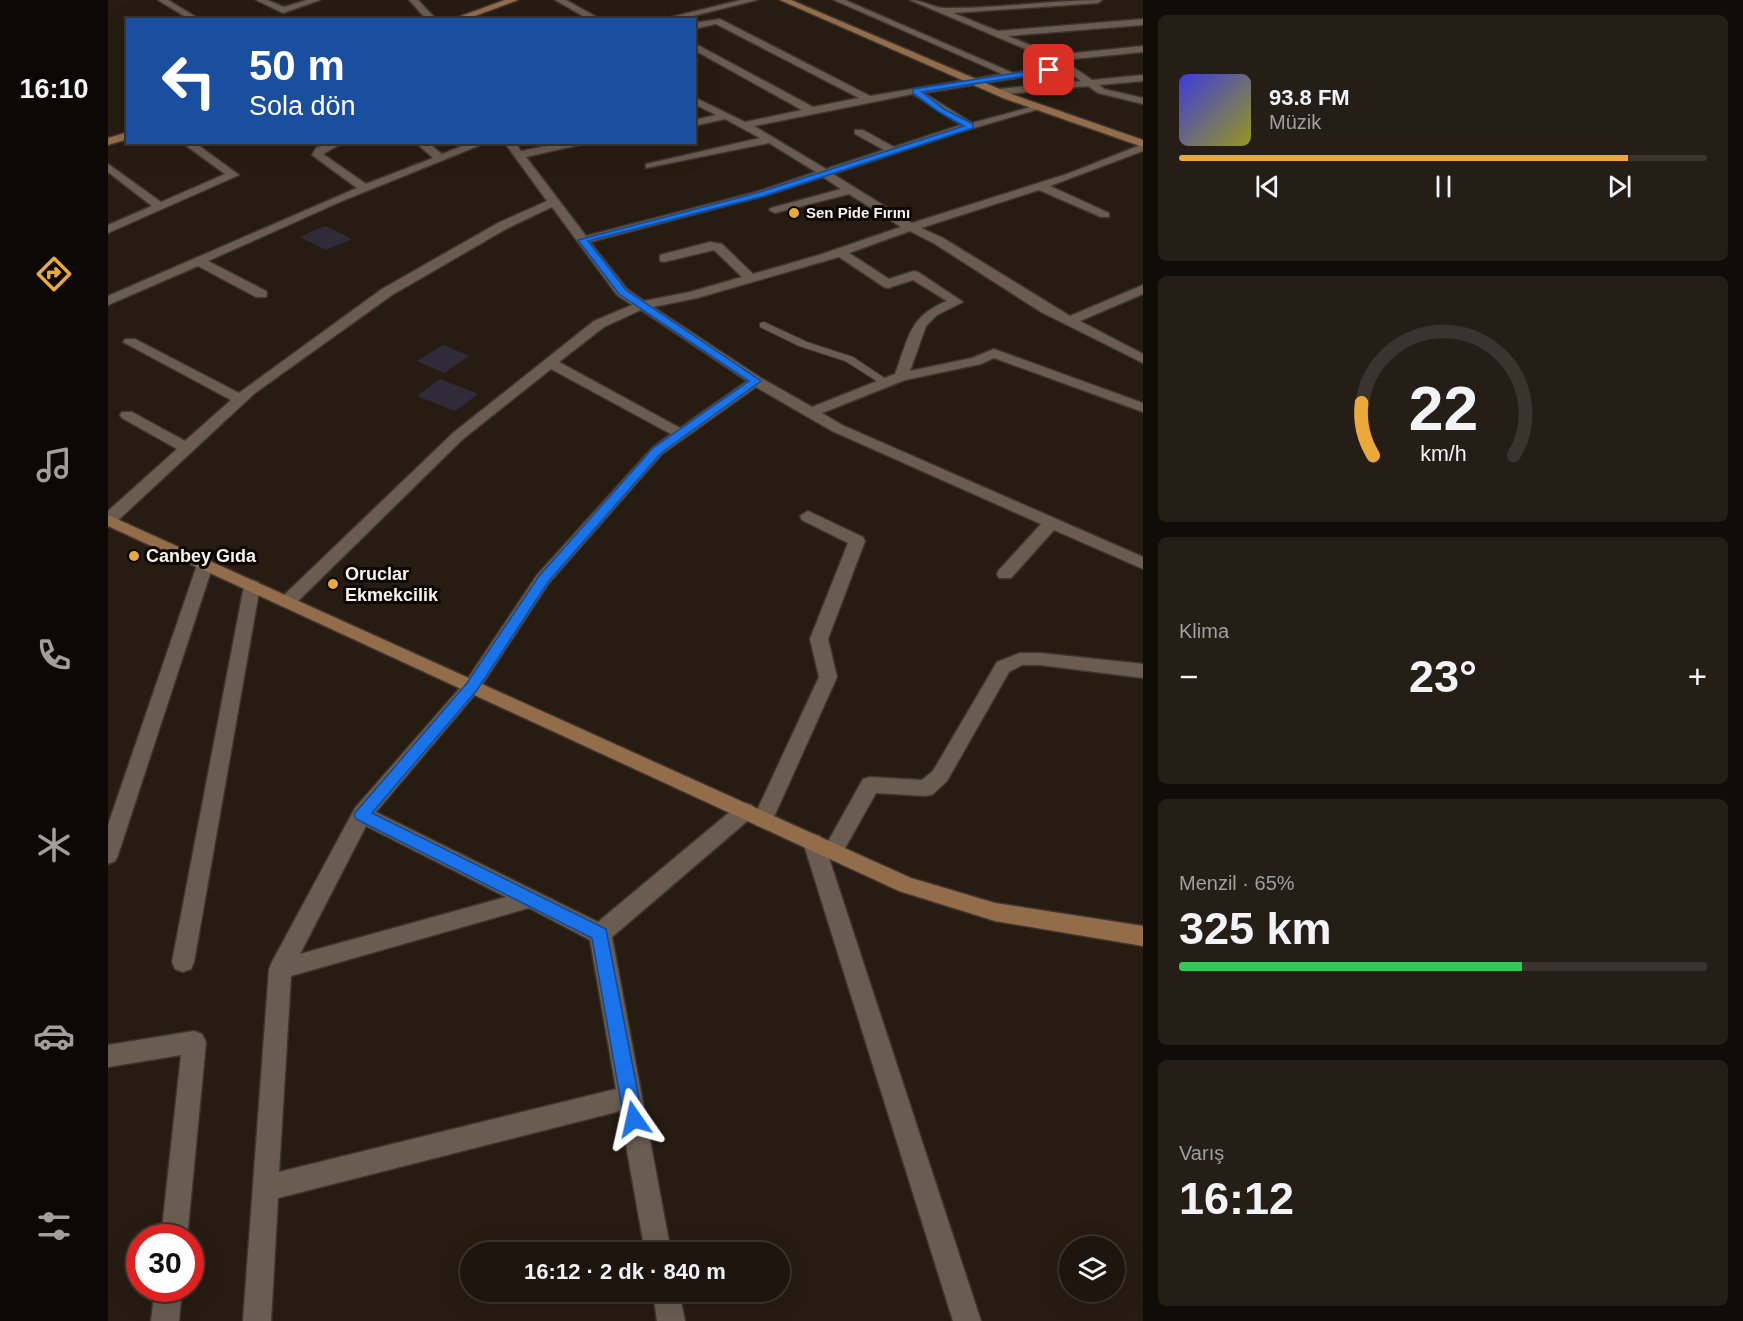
<!DOCTYPE html>
<html lang="tr">
<meta charset="utf-8">
<style>
:root{--surface:#1d150e;--page:#251e17;--text:#f1f3f6;--muted:#a09f9e;--line:#3b342e;--accent:#eca93b}
body{margin:0;font-family:Arial,sans-serif;background:var(--page);color:var(--text);height:100vh;display:flex;flex-direction:column;font-size:22px;white-space:nowrap}
*{box-sizing:border-box;margin:0}
p{font-size:20px;color:var(--muted)}
.icon{flex:none;width:33px;height:33px;fill:none;stroke:currentColor;stroke-width:2;stroke-linecap:round;stroke-linejoin:round}
.map{position:relative;flex:1;overflow:hidden}
.details{display:flex;flex-direction:column;gap:15px;padding:15px;background:#100c08;width:600px}
.details>*{flex:none}
.hud{position:absolute;left:18px;top:18px;width:570px;height:126px;border-radius:0px;box-shadow:0 6px 24px #0002,0 0 0 2px var(--line);background:#1a4fa0;color:#fff;overflow:hidden}
.tools{position:absolute;left:951px;top:1236px;display:grid;gap:12px}
.tools a{display:grid;place-items:center;width:66px;height:66px;border-radius:50%;background:var(--surface);box-shadow:0 6px 24px #0002,0 0 0 2px var(--line);font-size:30px}
.speed{position:absolute;left:18px;top:1224px;display:flex;gap:12px;font-size:30px;font-weight:700;text-align:center}
.speed>*{display:grid;place-content:center;width:78px;height:78px;border-radius:50%;background:var(--surface);box-shadow:0 6px 24px #0002,0 0 0 2px var(--line);line-height:1}
.speed .limit{border:9px solid #d22;background:#fff;color:#111}
.pin{position:absolute;display:grid;place-items:center;width:51px;height:51px;color:#fff;margin:-26px;border-radius:12px;box-shadow:0 3px 9px #0006}
.me{position:absolute;width:66px;margin:-33px;rotate:349deg;stroke-linejoin:round;filter:drop-shadow(0 0 4px #0008)}
.turn{display:flex;align-items:center;gap:21px;height:126px;padding:0 24px;font-size:27px}
.turn .icon{width:78px;height:78px;stroke-width:2.5}
.turn b{display:block;font-size:42px;line-height:51px}
.big{font-size:45px;font-weight:700;line-height:1.1}
.details .card{flex:1;display:flex;flex-direction:column;justify-content:center;gap:9px;min-width:0;padding:0 21px;border-radius:9px;background:var(--page)}
.details .dial{align-items:center;gap:0}
.dial svg{height:156px;overflow:visible;fill:none;stroke:var(--line);stroke-width:7;stroke-linecap:round;text-anchor:middle}
.dial text{fill:var(--text);stroke:none}
.song{display:flex;align-items:center;gap:18px}
.cover{width:72px;height:72px;border-radius:9px;background:linear-gradient(135deg,hsl(240 70% 55%),hsl(60 70% 35%))}
.played{height:6px;border-radius:3px;background:linear-gradient(90deg,var(--accent) 85%,var(--line) 85%)}
.keys{display:flex;justify-content:space-around;direction:ltr}
.heat{display:flex;justify-content:space-between;align-items:center;font-size:33px;direction:ltr}
.charge{height:9px;border-radius:4px;background:linear-gradient(90deg,#34c759 65%,var(--line) 0)}
.trip{position:absolute;left:352px;top:1242px;width:330px;height:60px;border-radius:30px;background:var(--surface);box-shadow:0 6px 24px #0002,0 0 0 2px var(--line);font-weight:700;line-height:60px;text-align:center}
main{display:flex;flex:1;min-height:0}
.menu{display:flex;flex-direction:column;width:108px;justify-content:space-around;align-items:center;background:#0c0806;color:var(--muted)}
.menu .icon{width:42px;height:42px}
.menu .on{color:var(--accent)}
.menu b{font-size:27px;color:var(--text)}
.map>svg:first-child{display:block}
.building{fill:#312b39}
.lines{fill:none;stroke-linecap:round;stroke-linejoin:round}
.lane-casing{stroke:#3f3530;stroke-width:2}
.street-casing{stroke:#3f3530;stroke-width:3}
.secondary-casing{stroke:#3f3530;stroke-width:3}
.lane{fill:#6a5c51;fill-rule:evenodd}
.street{fill:#6a5c51;fill-rule:evenodd}
.secondary{fill:#936c4a;fill-rule:evenodd}
.route{fill:#1a73e8;stroke:#114b97;stroke-width:1.5}
.poi-dot{fill:#eca93b;stroke:#0c0704;stroke-width:2}
.labels{text-anchor:middle;stroke-width:6;stroke-linejoin:round;paint-order:stroke}
.far-poi-label{font-size:15px;font-weight:bold;fill:#f9f1ea;stroke:#0c0704;text-anchor:start}
.poi-label{font-size:18px;font-weight:bold;fill:#f9f1ea;stroke:#0c0704;text-anchor:start}
</style>
<main>
<nav class="menu">
<b>16:10</b>
<svg class="icon on" aria-label="directions" viewBox="0 0 24 24"><path d="M12 3l9 9-9 9-9-9zM9 14v-3h6M13 9l2 2-2 2"/></svg>
<svg class="icon" aria-label="music" viewBox="0 0 24 24"><path d="M9 18V5l10-2v13"/><circle cx="6" cy="18" r="3"/><circle cx="16" cy="16" r="3"/></svg>
<svg class="icon" aria-label="phone" viewBox="0 0 24 24"><path d="M5 4h4l2 5-3 2q2 4 5 5l2-3 5 2v4C11 20 4 13 5 4z"/></svg>
<svg class="icon" aria-label="climate" viewBox="0 0 24 24"><path d="M12 3v18M4 7l16 10M4 17L20 7"/></svg>
<svg class="icon" aria-label="car" viewBox="0 0 24 24"><path d="M5 17H2v-5l4-1 3-4h7l3 4 3 1v5h-3M9 17h6M6 11h13"/><circle cx="7" cy="17" r="2"/><circle cx="17" cy="17" r="2"/></svg>
<svg class="icon" aria-label="filters" viewBox="0 0 24 24"><path d="M4 7h16M4 17h16"/><circle cx="9" cy="7" r="2"/><circle cx="15" cy="17" r="2"/></svg>
</nav>
<div class="map">
<svg width="1035" height="1321" viewBox="0 0 1035 1321">
<rect width="100%" height="100%" fill="#271c12"/>
<path class="building" d="M217,226l27,13 -26,11 -26,-13z
M335,345l26,11 -25,17 -27,-12z
M332,379l38,15 -23,17 -38,-15z"/>
<g class="lines">
<defs>
<path id="lane" d="M656,322l43,20 46,15 39,26 -5,3 -4,-1 -38,-24 -46,-15 -39,-19v-4z"/>
<path id="street" d="M50,0h10l28,17 -7,2z
M148,0h11l17,7 23,-7h13l-37,13z
M301,0h9l19,20h-10z
M447,0h11l36,20h-12z
M633,0h16l-80,20h-18z
M726,0h11l168,73 45,-8 -7,-5 -141,-60c13,0 23,8 35,8 52,1 105,-8 157,-8l-4,3 -145,10 45,18 145,-12v6l-135,11 47,19 88,-9v6l-80,8 29,20 51,-5v6l-44,4 5,4 39,9v6l-45,-11 -10,-7 -90,9 -5,-3 5,-3 83,-8 -16,-11 -141,23 48,30 66,-18 5,3 -83,24 -127,42 79,49 155,-49 76,-30v7l-93,35 59,27v4h-8l-62,-27 -118,38 22,10 127,78 73,-31v9l-63,27 63,33v9l-102,-51 -106,-68 -25,-13 -61,22 40,26 25,-8 4,1 45,30 -26,13 -11,11 -16,45 62,-13 22,-9 149,54v9l-149,-54 -13,6 -76,16 -83,33 20,12 301,132v12l-89,-39 -43,48h-12l-2,-4 2,-4 42,-46 -209,-93 -76,-44 -94,67 -113,129 -71,108 -102,121 222,110 140,-117 7,-2 7,2 3,6 -3,6 -140,120 59,315h-26l-25,-141 -342,87 -7,123h-28l26,-352 3,-7 83,-154 111,-127 71,-106 115,-127 19,-14 -120,-65 -88,70 -170,167h-12l-3,-4 3,-4 172,-165 141,-112 38,-16 -15,-10 -65,-88 -46,22 -114,66 -137,98 -141,131 -6,1v-14l69,-62 -55,-31 -2,-3 2,-3h10l53,29 46,-41 -108,-58 2,-3h10l104,54 143,-104 116,-66 49,-22 -43,-59h11l6,9 46,-9h25l-66,15 60,79 170,-44 60,-20 -47,-29 -123,25v-4l114,-26 -35,-19 -31,7v-6l22,-5 -22,-11v-7l51,25 57,-12 -108,-60v-7l119,64 46,-9 -143,-74 -22,5v-6l26,-4 150,77 132,-22zM805,94l48,31 -67,22 -31,-17h-8v4l29,16 -58,19 -72,-43zM715,177l18,12 -70,19 -2,2 6,3 74,-19 52,33 -82,28 -66,19 -31,-30 -12,-2 -50,13v6l4,1 50,-12 28,27 -52,15 -46,9 -17,-12 -37,-47 174,-46zM731,257l45,30 4,1 25,-8 34,21c-39,16 -38,37 -52,73l-83,33 -51,-29 -108,-71 44,-9zM533,310l106,71 -67,47 -121,-66 45,-35zM258,826l140,71 -206,57zM421,908l61,32 26,149 -337,83 12,-196z
M73,142h13l45,33 -131,58v-8l44,-19 -44,-34v-8l53,38 64,-28z
M223,142l8,3 -16,9 43,30 67,-26 -18,-16h12l15,12 30,-12h16l-146,59 -134,60 58,30 1,3 -1,3h-10l-58,-31 -90,39v-9l249,-108 -45,-33 4,-7z
M700,511l55,26 2,4 -37,98 9,38 -64,142 -3,6 -7,2 -7,-2 -3,-6 66,-142 -9,-38 38,-96 -46,-23 -2,-4z
M97,559l6,2 2,4 -95,290 -3,6 -7,3v-39l89,-260 2,-4z
M144,580l6,2 2,4 -66,376 -3,7 -8,3 -8,-3 -3,-7 72,-376 2,-4z
M912,653h20l103,11v14l-103,-13h-18l-13,7 -62,109 -14,13 -7,2 -50,-3 -36,64 -7,3 -4,-2 152,463h-28l-150,-479 3,-6 7,-2 7,2 5,11 38,-68 7,-2 52,3 11,-9 64,-109z
M86,1031l8,3 4,8 -19,196h-26l20,-183 -73,12v-22z
M47,1288h27l-3,33h-28z
M545,1292h26l6,29h-28z"/>
<path id="secondary" d="M397,0h13l-54,20h-14z
M672,0h11l220,94 132,46v7l-140,-49z
M20,132v7l-20,6v-7z
M0,515l803,363 84,25 148,23v20l-148,-25 -96,-30 -791,-365z"/>
</defs>
<use href="#lane" class="lane-casing"/>
<use href="#street" class="street-casing"/>
<use href="#secondary" class="secondary-casing"/>
<use href="#lane" class="lane"/>
<use href="#street" class="street"/>
<use href="#secondary" class="secondary"/>
</g>
<path class="route" d="M941,68l2,4 -129,20 22,17 29,15v4l-209,68 -176,45 38,49 135,91 -100,72 -113,129 -71,108 -105,123 234,116 37,190 -3,7 -6,3 -7,-3 -3,-7 -32,-181 -236,-119 -2,-5 113,-131 72,-107 114,-128 96,-67 -130,-87 -41,-54 179,-47 207,-67 -25,-14 -26,-19v-4z"/>
<g class="poi-dot">
<circle cx="686" cy="213" r="6"/>
<circle cx="26" cy="556" r="6"/>
<circle cx="225" cy="584" r="6"/>
</g>
<g class="labels">
<g class="far-poi-label">
<text x="698" y="218">Sen Pide Fırını</text>
</g>
<g class="poi-label">
<text x="38" y="562">Canbey Gıda</text>
<text x="237" y="580">Oruclar<tspan x="237" dy="21">Ekmekcilik</tspan></text>
</g>
</g>
</svg>
<div class="tools">
<a><svg class="icon" aria-label="layers" viewBox="0 0 24 24"><path d="M12 4l9 5-9 5-9-5zM3 14l9 5 9-5"/></svg></a>
</div>
<div class="speed"><div class="limit">30</div></div>
<div class="pin" style="left:941px;top:70px;background:#d93025"><svg class="icon" aria-label="arrive" viewBox="0 0 24 24"><path d="M6 21V4h12l-3 4 3 4H6"/></svg></div>
<svg class="me" style="left:526px;top:1119px" viewBox="-20 -20 40 40"><path d="M0-17L14 15 0 8-14 15z" fill="#1a73e8" stroke="#fff" stroke-width="4"/></svg>
<div class="trip">16:12 · 2 dk · 840 m</div>
<div class="hud">
<div class="turn"><svg class="icon" aria-label="left" viewBox="0 0 24 24"><path d="M17 20v-9H6M10 6l-5 5 5 5"/></svg><div><b>50 m</b>Sola dön</div></div>
</div>
</div>
<section class="details">
<div class="card">
<div class="song"><i class="cover"></i><div><b>93.8 FM</b><p>Müzik</p></div></div>
<div class="played"></div>
<div class="keys"><svg class="icon" aria-label="previous" viewBox="0 0 24 24"><path d="M18 5L8 12l10 7zM5 5v14"/></svg><svg class="icon" aria-label="pause" viewBox="0 0 24 24"><path d="M8 5v14M16 5v14"/></svg><svg class="icon" aria-label="next" viewBox="0 0 24 24"><path d="M6 5l10 7-10 7zM19 5v14"/></svg></div>
</div>
<div class="card dial"><svg viewBox="0 0 100 80">
<path d="M14 69A42 42 0 1 1 86 69"/>
<path d="M14 69A42 42 0 0 1 8 42" stroke="#eca93b"/>
<text x="50" y="56" font-size="32" font-weight="700">22</text>
<text x="50" y="72" font-size="11">km/h</text>
</svg></div>
<div class="card"><p>Klima</p>
<div class="heat"><a>−</a><b class="big">23°</b><a>+</a></div>
</div>
<div class="card"><p>Menzil · 65%</p><b class="big">325 km</b><div class="charge"></div></div>
<div class="card"><p>Varış</p><b class="big">16:12</b></div>
</section>
</main>
